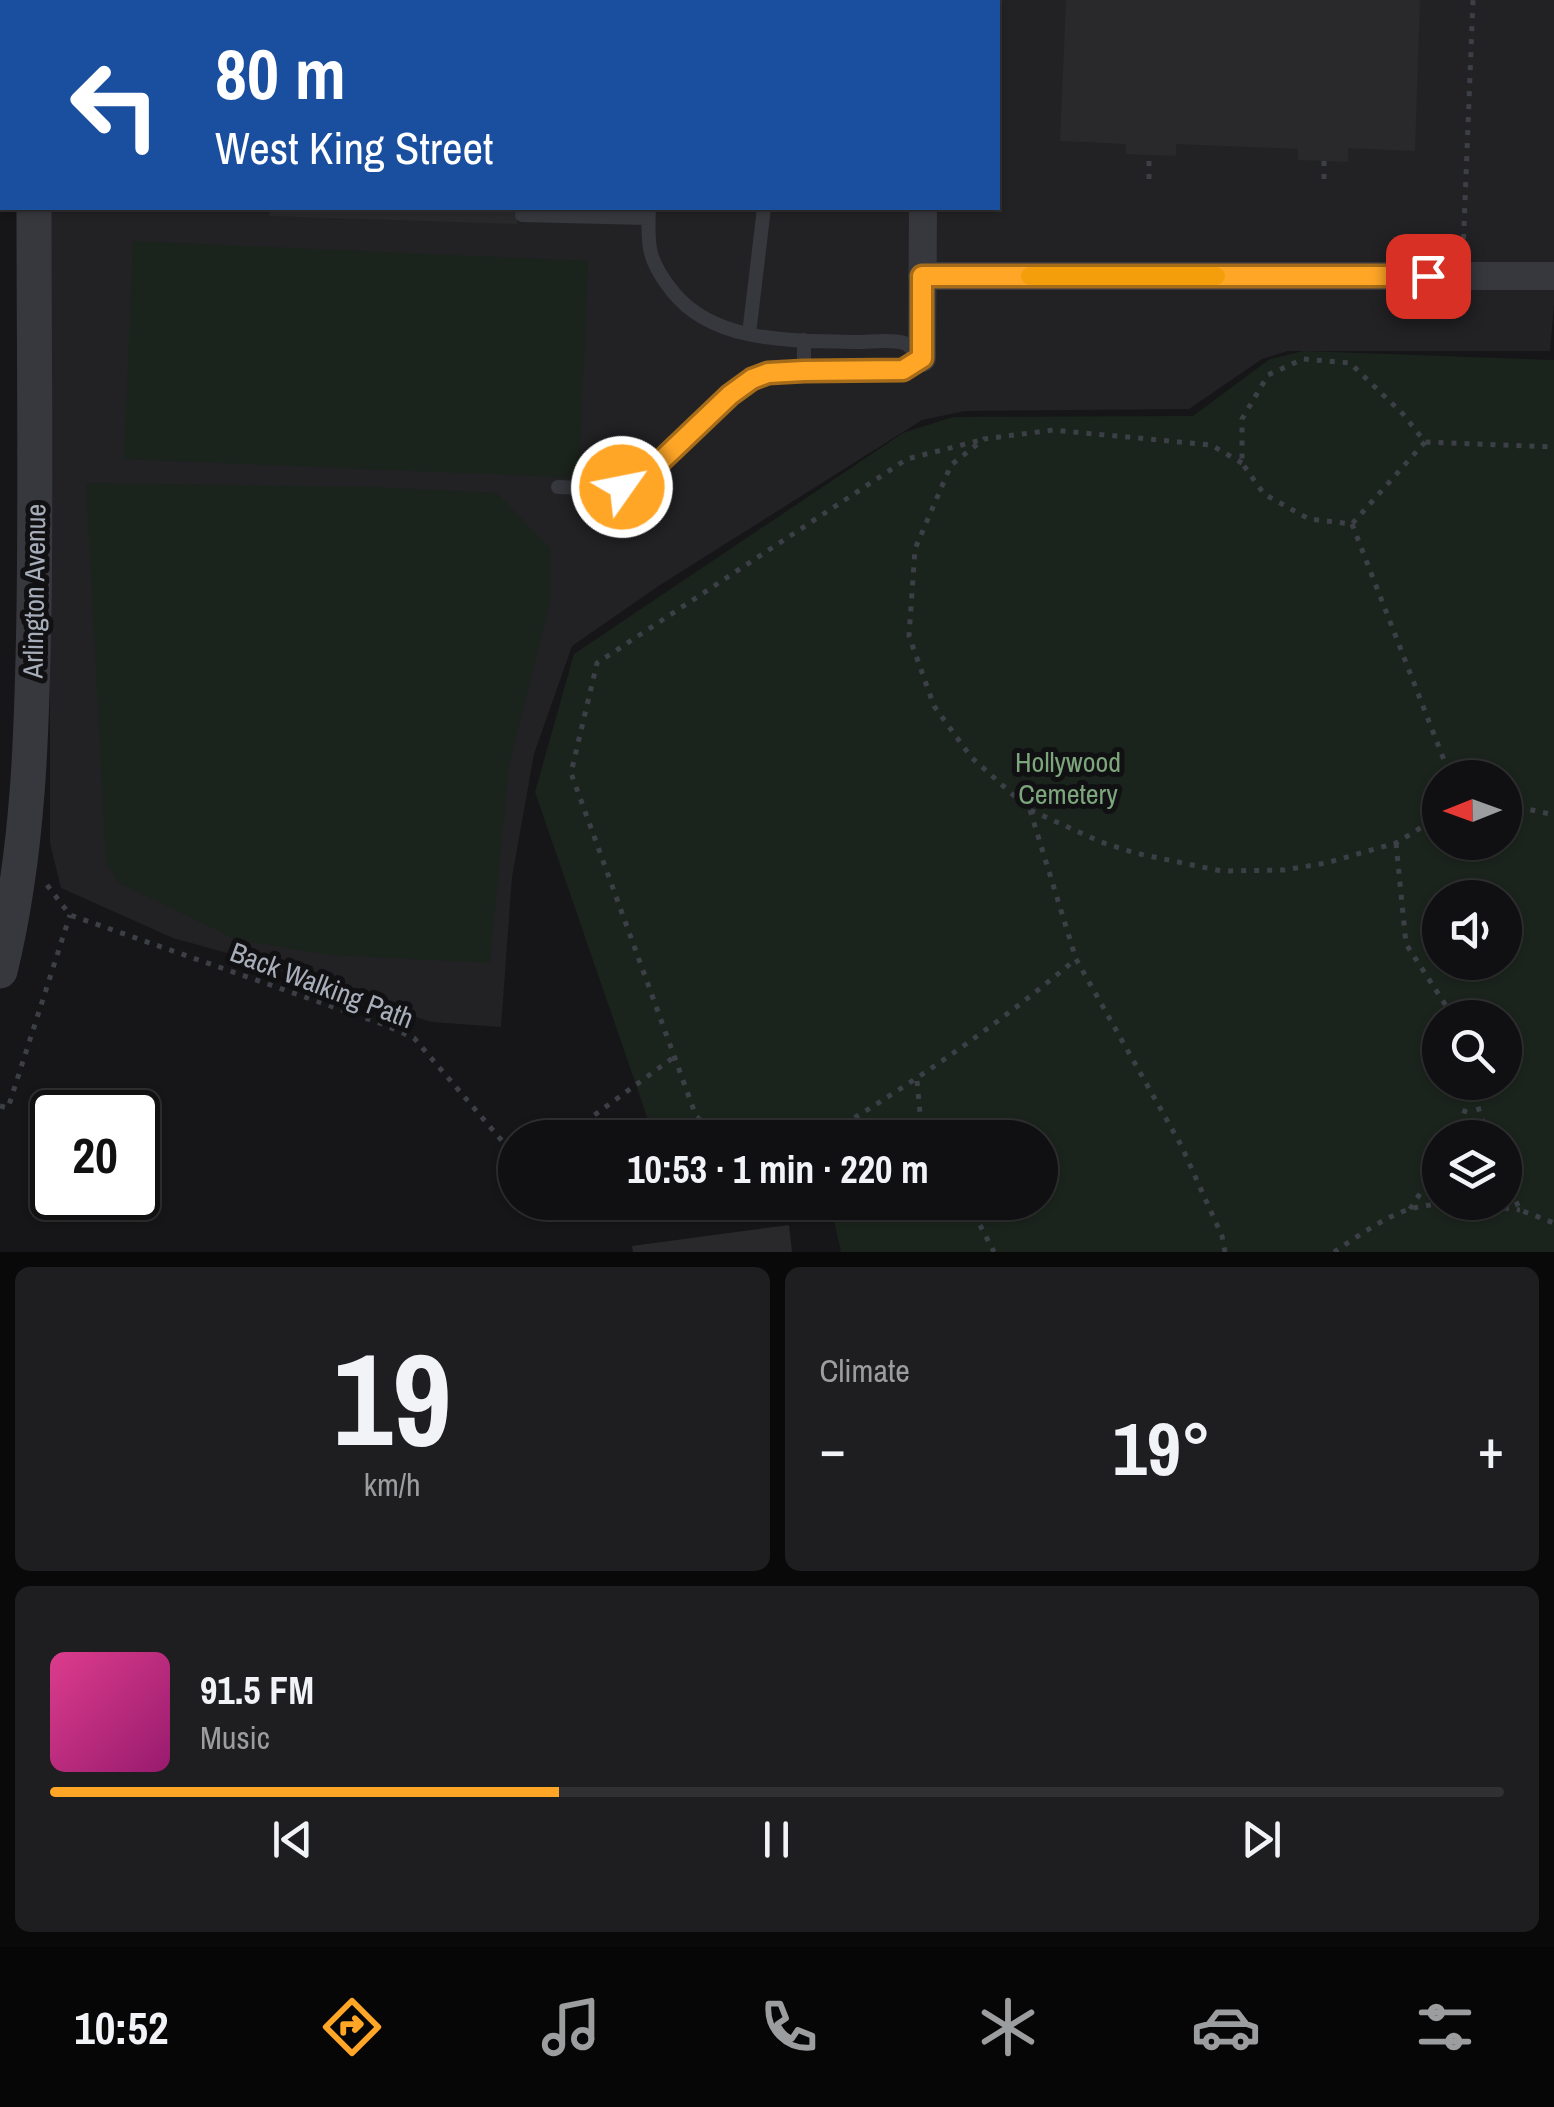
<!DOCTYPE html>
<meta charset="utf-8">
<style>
:root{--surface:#101012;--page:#1e1e20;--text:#f1f3f6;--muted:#9c9d9f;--line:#303032;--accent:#ffa627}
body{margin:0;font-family:"Archivo Narrow",sans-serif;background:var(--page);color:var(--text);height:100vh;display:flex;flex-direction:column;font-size:38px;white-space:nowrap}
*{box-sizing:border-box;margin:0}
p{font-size:32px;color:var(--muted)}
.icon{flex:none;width:55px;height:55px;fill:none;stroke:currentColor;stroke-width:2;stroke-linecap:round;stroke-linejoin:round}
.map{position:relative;height:1252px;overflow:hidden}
.side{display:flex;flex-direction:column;gap:15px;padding:15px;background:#09090a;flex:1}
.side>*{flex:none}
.hud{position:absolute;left:0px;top:0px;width:1000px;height:210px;box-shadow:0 2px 8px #0004,0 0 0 2px var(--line);background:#1a4fa0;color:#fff;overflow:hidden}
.needle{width:65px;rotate:269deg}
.buttons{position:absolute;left:1422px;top:760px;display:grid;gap:20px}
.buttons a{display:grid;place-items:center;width:100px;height:100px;border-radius:50%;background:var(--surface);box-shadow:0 2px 8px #0004,0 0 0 2px var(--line);font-size:50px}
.speed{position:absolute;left:30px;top:1090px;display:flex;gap:20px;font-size:50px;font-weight:700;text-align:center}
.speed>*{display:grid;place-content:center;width:130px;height:130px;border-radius:50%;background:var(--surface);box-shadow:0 2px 8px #0004,0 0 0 2px var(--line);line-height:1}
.speed .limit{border:5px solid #111;border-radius:15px;background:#fff;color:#111}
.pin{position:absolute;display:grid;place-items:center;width:85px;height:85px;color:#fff;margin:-42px;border-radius:20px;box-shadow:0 5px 15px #0006}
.me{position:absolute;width:110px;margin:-55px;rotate:57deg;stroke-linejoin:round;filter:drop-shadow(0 0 8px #0008)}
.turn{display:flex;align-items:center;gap:35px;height:210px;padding:0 50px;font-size:45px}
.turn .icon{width:130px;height:130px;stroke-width:2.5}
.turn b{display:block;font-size:70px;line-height:85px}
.big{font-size:75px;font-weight:700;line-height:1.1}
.side .card{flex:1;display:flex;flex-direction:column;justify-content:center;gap:15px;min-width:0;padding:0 35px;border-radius:15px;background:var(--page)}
.side .dial{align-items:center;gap:0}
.dial b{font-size:130px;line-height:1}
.song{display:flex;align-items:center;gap:30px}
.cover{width:120px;height:120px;border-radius:15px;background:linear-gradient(135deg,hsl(330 70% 55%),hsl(320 70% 35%))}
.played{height:10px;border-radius:5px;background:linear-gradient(90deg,var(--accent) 35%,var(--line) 35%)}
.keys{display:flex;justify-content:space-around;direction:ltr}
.heat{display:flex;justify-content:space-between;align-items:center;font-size:55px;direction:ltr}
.side .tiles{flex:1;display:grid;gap:15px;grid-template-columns:1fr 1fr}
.card:last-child{grid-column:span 2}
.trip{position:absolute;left:498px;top:1120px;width:560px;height:100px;border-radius:50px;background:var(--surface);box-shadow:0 2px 8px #0004,0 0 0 2px var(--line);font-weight:700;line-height:100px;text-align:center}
.tab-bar{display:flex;height:160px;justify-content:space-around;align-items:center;background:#060607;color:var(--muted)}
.tab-bar .icon{width:70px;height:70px}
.tab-bar .current{color:var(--accent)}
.tab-bar b{font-size:45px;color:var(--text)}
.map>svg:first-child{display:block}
.built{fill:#222225}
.green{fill:#1b241c;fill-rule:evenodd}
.building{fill:#29292c}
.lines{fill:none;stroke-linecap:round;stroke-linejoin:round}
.path{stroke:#3c3f45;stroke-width:5;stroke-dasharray:5 8;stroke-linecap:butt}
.service{stroke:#37383e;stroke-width:14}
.minor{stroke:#37383e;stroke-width:28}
.tertiary{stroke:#37383e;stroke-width:35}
.route-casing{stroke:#a66c19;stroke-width:25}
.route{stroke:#ffa627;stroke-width:18}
.slow{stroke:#f59e0b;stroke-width:18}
.labels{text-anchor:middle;stroke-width:10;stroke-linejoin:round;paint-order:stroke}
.street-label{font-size:28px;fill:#a7aeb9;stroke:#111113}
.park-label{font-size:28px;fill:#7da67c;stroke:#111113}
</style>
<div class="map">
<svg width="1554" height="1252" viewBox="0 0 1554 1252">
<rect width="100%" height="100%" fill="#161618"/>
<path class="built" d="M49,0h1505v305l-4,46h-262l-26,8 -73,50 -224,2 -43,9 -262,165 -88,61 -38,108 -22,123 -11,150 -69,-5 -87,-27 -96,-36 -76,-21 -112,-50 -11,-45v-635h948v-206z"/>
<path class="green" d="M173,0h477l-477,2z
M133,241l455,20 -9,217 -455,-19z
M1304,351l250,9v892h-713l-11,-49 210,-1v-64l-386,-1 -119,-345 39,-138 329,-221 50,-16 240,-1 77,-57zM1440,778h65v64h-65zM1440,898h65v64h-65zM1440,1018h65v64h-65zM1440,1138h65v64h-65z
M86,483l287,4 124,6 54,56v49l-42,167 -19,198 -161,-8 -92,-15 -118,-57 -13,-21z"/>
<path class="building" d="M1066,0h354l-5,151 -67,-3v14l-50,-2v-11l-122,-5v12l-50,-2v-10l-66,-3z
M270,208h247v16l-248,-8z
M789,1225l3,27h-159l-1,-6z"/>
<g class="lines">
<path class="path" d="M1324,161v25
M1149,179v-24
M1463,252l10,-252
M1425,442l-73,82 -43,-5 -45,-25 -22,-31v-44l26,-44 35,-16 47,4 53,51 22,28 129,5
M1242,463l-31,-18 -158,-15 -69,9 -33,26 -36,84 -6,87 25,70 37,51 59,53 71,32 34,11 86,18 63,-1 42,-7 70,-20 44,-27
M1352,524l99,254
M1505,804l49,11
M1030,810l46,149 105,186 41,91 3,16
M1396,843l10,101 48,74
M47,885l23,30 312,109 32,14 101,118
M917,1081l4,42 9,15
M1470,1082l18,56
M0,1106l8,2 62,-193
M563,1138l111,-81
M719,1138l-23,-22 -125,-343 26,-110 310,-204 74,-19
M821,1138c91,-54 174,-111 255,-179
M1455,1138l16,-44
M1505,1178l15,32 34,13
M968,1202l26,50
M1410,1209l30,-46
M1334,1252c23,-15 50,-35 76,-43 34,-10 76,-3 110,1"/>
<path class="service" d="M522,215l126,3
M749,334l15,-126
M804,371v-31
M558,487l48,2 37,-10 87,-84 22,-16 16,-6 135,-3 19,-12c-5,-4 -12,-13 -18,-15 -12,-4 -33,-1 -46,-1 -62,-2 -142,3 -185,-50 -25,-31 -26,-46 -24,-84"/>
<path class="minor" d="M926,2v-2
M922,276h632
M922,358l1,-150"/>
<path class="tertiary" d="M33,0v2
M0,971c29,-118 32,-240 34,-361 2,-134 0,-269 0,-402"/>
</g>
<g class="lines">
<defs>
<path id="route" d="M622,487l21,-9 87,-83 22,-16 16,-6 36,-2 99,-1 19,-12v-82h506"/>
</defs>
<use href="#route" class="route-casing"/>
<use href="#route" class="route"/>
<path class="slow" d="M1030,276h186"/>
</g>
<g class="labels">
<g class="street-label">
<text transform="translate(34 591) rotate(-89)" y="10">Arlington Avenue</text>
<text transform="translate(322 985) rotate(21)" y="10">Back Walking Path</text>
</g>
<g class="park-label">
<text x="1068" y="772">Hollywood<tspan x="1068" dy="32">Cemetery</tspan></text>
</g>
</g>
</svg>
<div class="buttons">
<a><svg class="needle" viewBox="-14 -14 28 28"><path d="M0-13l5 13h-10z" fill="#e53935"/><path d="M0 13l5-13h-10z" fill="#9c9d9f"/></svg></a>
<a><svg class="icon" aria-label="sound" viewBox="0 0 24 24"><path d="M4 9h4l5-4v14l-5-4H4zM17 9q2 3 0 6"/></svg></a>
<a><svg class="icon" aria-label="search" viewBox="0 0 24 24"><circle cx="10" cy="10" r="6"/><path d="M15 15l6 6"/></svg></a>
<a><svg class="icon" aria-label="layers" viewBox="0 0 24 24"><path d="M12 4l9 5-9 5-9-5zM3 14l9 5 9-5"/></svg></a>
</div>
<div class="speed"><div class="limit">20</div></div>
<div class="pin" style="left:1428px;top:276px;background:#d93025"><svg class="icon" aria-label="arrive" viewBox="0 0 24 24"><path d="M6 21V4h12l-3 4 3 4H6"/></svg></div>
<svg class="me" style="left:622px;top:487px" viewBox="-20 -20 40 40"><circle r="17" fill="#ffa627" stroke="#fff" stroke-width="3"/><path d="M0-11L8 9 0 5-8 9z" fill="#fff"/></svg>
<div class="trip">10:53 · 1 min · 220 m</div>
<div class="hud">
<div class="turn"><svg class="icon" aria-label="left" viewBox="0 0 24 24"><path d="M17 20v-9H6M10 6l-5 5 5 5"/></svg><div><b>80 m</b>West King Street</div></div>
</div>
</div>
<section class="side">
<div class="tiles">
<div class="card dial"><b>19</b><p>km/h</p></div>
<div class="card"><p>Climate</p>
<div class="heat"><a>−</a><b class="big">19°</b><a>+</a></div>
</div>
<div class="card">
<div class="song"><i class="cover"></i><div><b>91.5 FM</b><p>Music</p></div></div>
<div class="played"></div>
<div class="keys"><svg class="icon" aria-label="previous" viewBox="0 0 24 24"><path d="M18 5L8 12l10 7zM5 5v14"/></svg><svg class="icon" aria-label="pause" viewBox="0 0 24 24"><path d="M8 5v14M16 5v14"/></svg><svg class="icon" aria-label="next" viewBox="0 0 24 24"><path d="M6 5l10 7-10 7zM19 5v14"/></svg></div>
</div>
</div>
</section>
<nav class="tab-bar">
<b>10:52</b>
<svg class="icon current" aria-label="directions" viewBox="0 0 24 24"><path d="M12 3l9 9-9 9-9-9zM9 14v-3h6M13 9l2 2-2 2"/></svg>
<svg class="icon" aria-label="music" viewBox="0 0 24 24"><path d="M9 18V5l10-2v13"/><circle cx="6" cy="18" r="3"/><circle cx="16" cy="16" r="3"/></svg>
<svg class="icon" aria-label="phone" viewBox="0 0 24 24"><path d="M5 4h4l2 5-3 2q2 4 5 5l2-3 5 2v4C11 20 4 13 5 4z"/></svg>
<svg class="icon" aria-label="climate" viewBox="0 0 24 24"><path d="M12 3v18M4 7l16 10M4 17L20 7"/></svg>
<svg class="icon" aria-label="car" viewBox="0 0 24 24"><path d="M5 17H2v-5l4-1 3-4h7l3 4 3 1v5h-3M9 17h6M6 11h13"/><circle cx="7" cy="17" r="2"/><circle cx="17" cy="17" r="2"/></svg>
<svg class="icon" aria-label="filters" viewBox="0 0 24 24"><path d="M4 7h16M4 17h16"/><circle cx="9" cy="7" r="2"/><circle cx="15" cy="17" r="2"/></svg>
</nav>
